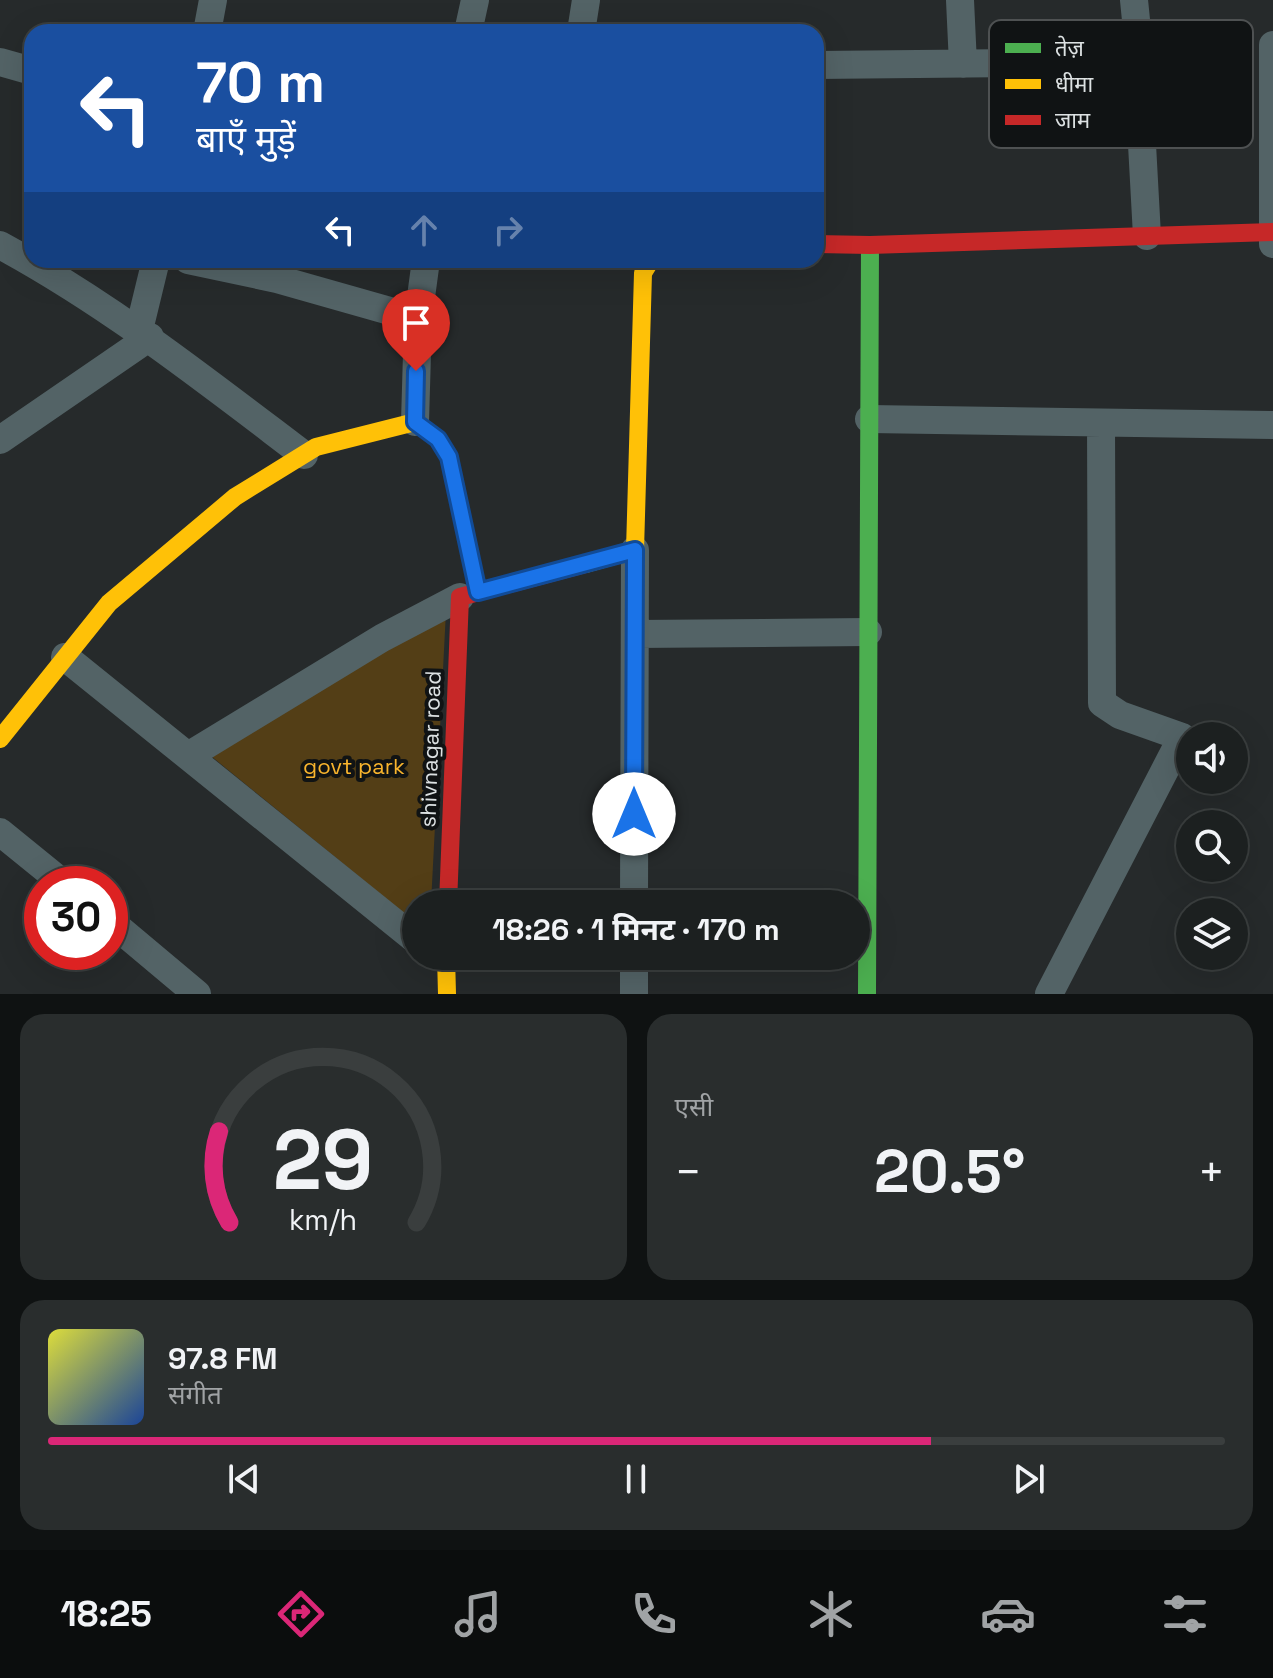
<!DOCTYPE html>
<html lang="hi">
<meta charset="utf-8">
<style>
:root{--surface:#1c2020;--page:#292d2d;--text:#f1f3f6;--muted:#a0a3a5;--line:#3a3e3e;--accent:#db2777}
body{margin:0;font-family:"Space Grotesk","Noto Sans Devanagari",sans-serif;background:var(--page);color:var(--text);height:100vh;display:flex;flex-direction:column;font-size:30px;white-space:nowrap}
*{box-sizing:border-box;margin:0}
p{font-size:26px;color:var(--muted)}
.icon{flex:none;width:44px;height:44px;fill:none;stroke:currentColor;stroke-width:2;stroke-linecap:round;stroke-linejoin:round}
.map{position:relative;height:994px;overflow:hidden}
.sheet{display:flex;flex-direction:column;gap:20px;padding:20px;background:#0f1212;flex:1}
.sheet>*{flex:none}
.guide{position:absolute;left:24px;top:24px;width:800px;height:244px;border-radius:24px;box-shadow:0 8px 32px #0002,0 0 0 2px var(--line);background:#1a4fa0;color:#fff;overflow:hidden}
.tools{position:absolute;left:1176px;top:722px;display:grid;gap:16px}
.tools a{display:grid;place-items:center;width:72px;height:72px;border-radius:50%;background:var(--surface);box-shadow:0 8px 32px #0002,0 0 0 2px var(--line);font-size:40px}
.speed{position:absolute;left:24px;top:866px;display:flex;gap:16px;font-size:40px;font-weight:700;text-align:center}
.speed>*{display:grid;place-content:center;width:104px;height:104px;border-radius:50%;background:var(--surface);box-shadow:0 8px 32px #0002,0 0 0 2px var(--line);line-height:1}
.speed .limit{border:12px solid #d22;background:#fff;color:#111}
.pin{position:absolute;display:grid;place-items:center;width:68px;height:68px;color:#fff;margin:-82px -34px;border-radius:50% 50% 50% 0;rotate:-45deg;box-shadow:0 0 8px #0007}
.pin .icon{rotate:45deg}
.me{position:absolute;width:88px;margin:-44px;rotate:0deg;stroke-linejoin:round;filter:drop-shadow(0 0 6px #0008)}
.turn{display:flex;align-items:center;gap:28px;height:168px;padding:0 40px;font-size:36px}
.turn .icon{width:104px;height:104px;stroke-width:2.5}
.turn b{display:block;font-size:56px;line-height:68px}
.lanes{display:flex;align-items:center;height:76px;padding:0 40px;background:#0003;justify-content:center;gap:40px;direction:ltr}
.lanes .off{opacity:.35}
.big{font-size:60px;font-weight:700;line-height:1.1}
.sheet .tile{flex:1;display:flex;flex-direction:column;justify-content:center;gap:12px;min-width:0;padding:0 28px;border-radius:24px;background:var(--page)}
.sheet .dial{align-items:center;gap:0}
.dial svg{height:208px;overflow:visible;fill:none;stroke:var(--line);stroke-width:7;stroke-linecap:round;text-anchor:middle}
.dial text{fill:var(--text);stroke:none}
.song{display:flex;align-items:center;gap:24px}
.cover{width:96px;height:96px;border-radius:12px;background:linear-gradient(135deg,hsl(60 70% 55%),hsl(220 70% 35%))}
.played{height:8px;border-radius:4px;background:linear-gradient(90deg,var(--accent) 75%,var(--line) 75%)}
.keys{display:flex;justify-content:space-around;direction:ltr}
.heat{display:flex;justify-content:space-between;align-items:center;font-size:44px;direction:ltr}
.sheet .tiles{flex:1;display:grid;gap:20px;grid-template-columns:1fr 1fr}
.tile:last-child{grid-column:span 2}
.trip{position:absolute;left:402px;top:890px;width:468px;height:80px;border-radius:40px;background:var(--surface);box-shadow:0 8px 32px #0002,0 0 0 2px var(--line);font-weight:700;line-height:80px;text-align:center}
.menu{display:flex;height:128px;justify-content:space-around;align-items:center;background:#0b0d0d;color:var(--muted)}
.menu .icon{width:56px;height:56px}
.menu .active{color:var(--accent)}
.menu b{font-size:36px;color:var(--text)}
.map>svg:first-child{display:block}
.green{fill:#533e16}
.lines{fill:none;stroke-linecap:round;stroke-linejoin:round}
.street{stroke:#536366;stroke-width:28}
.fast{stroke:#4caf50;stroke-width:18}
.slow{stroke:#ffc107;stroke-width:18}
.jam{stroke:#c62828;stroke-width:18}
.route-casing{stroke:#114b97;stroke-width:20}
.route{stroke:#1a73e8;stroke-width:14}
.labels{text-anchor:middle;stroke-width:8;stroke-linejoin:round;paint-order:stroke}
.street-label{font-size:22px;fill:#dde2e3;stroke:#101314}
.park-label{font-size:22px;fill:#f8b42d;stroke:#101314}
.key{fill:#101314;stroke:#4e5152;stroke-width:2}
.key-label{font-size:22px;fill:#dde2e3}
</style>
<div class="map">
<svg width="1273" height="994" viewBox="0 0 1273 994">
<rect width="100%" height="100%" fill="#262a2b"/>
<path class="green" d="M446,611l-15,293h-15v19l-205,-167z"/>
<g class="lines">
<path class="street" d="M960,0l3,64
M207,32l6,-32
M468,32l7,-32
M581,32l5,-32
M1273,45v199
M0,62l32,9
M1128,62l8,-42 -2,-20
M816,65l312,-3 10,9 9,165
M0,245c109,59 205,135 304,210
M188,260l89,19 141,40
M139,330l17,-70
M869,419l404,6
M415,422l3,-103 8,-59
M0,440l150,-103
M635,634l233,-2
M65,657l351,283
M188,756l194,-118 78,-41
M0,832l64,52
M634,904l1,-354
M110,921l87,73
M634,994v-38
M1049,994l133,-257 -62,-22 -18,-12 -1,-280"/>
<path class="fast" d="M867,994l3,-749"/>
<path class="slow" d="M585,564l50,-14 8,-277 8,-13
M0,739l109,-136 126,-106 81,-50 99,-25 23,17 11,18 29,135
M446,956l1,38"/>
<path class="jam" d="M816,244l54,1 403,-13
M448,904l12,-307 125,-33"/>
</g>
<g class="lines">
<defs>
<path id="route" d="M416,371l-1,51 23,17 11,18 29,135 157,-42 -1,264"/>
</defs>
<use href="#route" class="route-casing"/>
<use href="#route" class="route"/>
</g>
<g class="labels">
<g class="street-label">
<text transform="translate(430 749) rotate(-88)" y="8">shivnagar road</text>
</g>
<g class="park-label">
<text x="354" y="774">govt park</text>
</g>
</g>
<rect x="989" y="20" width="264" height="128" rx="12" class="key"/>
<rect x="1005" y="43" width="36" height="10" fill="#4caf50"/>
<rect x="1005" y="79" width="36" height="10" fill="#ffc107"/>
<rect x="1005" y="115" width="36" height="10" fill="#c62828"/>
<g class="key-label">
<text x="1055" y="56">तेज़</text>
<text x="1055" y="92">धीमा</text>
<text x="1055" y="128">जाम</text>
</g>
</svg>
<div class="tools">
<a><svg class="icon" aria-label="sound" viewBox="0 0 24 24"><path d="M4 9h4l5-4v14l-5-4H4zM17 9q2 3 0 6"/></svg></a>
<a><svg class="icon" aria-label="search" viewBox="0 0 24 24"><circle cx="10" cy="10" r="6"/><path d="M15 15l6 6"/></svg></a>
<a><svg class="icon" aria-label="layers" viewBox="0 0 24 24"><path d="M12 4l9 5-9 5-9-5zM3 14l9 5 9-5"/></svg></a>
</div>
<div class="speed"><div class="limit">30</div></div>
<div class="pin" style="left:416px;top:371px;background:#d93025"><svg class="icon" aria-label="arrive" viewBox="0 0 24 24"><path d="M6 21V4h12l-3 4 3 4H6"/></svg></div>
<svg class="me" style="left:634px;top:814px" viewBox="-20 -20 40 40"><circle r="19" fill="#fff"/><path d="M0-13L10 11 0 6-10 11z" fill="#1a73e8"/></svg>
<div class="trip">18:26 · 1 मिनट · 170 m</div>
<div class="guide">
<div class="turn"><svg class="icon" aria-label="left" viewBox="0 0 24 24"><path d="M17 20v-9H6M10 6l-5 5 5 5"/></svg><div><b>70 m</b>बाएँ मुड़ें</div></div>
<div class="lanes"><svg class="icon" aria-label="left" viewBox="0 0 24 24"><path d="M17 20v-9H6M10 6l-5 5 5 5"/></svg><svg class="icon off" aria-label="ahead" viewBox="0 0 24 24"><path d="M12 20V5M6 11l6-6 6 6"/></svg><svg class="icon off" aria-label="right" viewBox="0 0 24 24"><path d="M7 20v-9h11M14 6l5 5-5 5"/></svg></div>
</div>
</div>
<section class="sheet">
<div class="tiles">
<div class="tile dial"><svg viewBox="0 0 100 80">
<path d="M14 69A42 42 0 1 1 86 69"/>
<path d="M14 69A42 42 0 0 1 10 34" stroke="#db2777"/>
<text x="50" y="56" font-size="32" font-weight="700">29</text>
<text x="50" y="72" font-size="11">km/h</text>
</svg></div>
<div class="tile"><p>एसी</p>
<div class="heat"><a>−</a><b class="big">20.5°</b><a>+</a></div>
</div>
<div class="tile">
<div class="song"><i class="cover"></i><div><b>97.8 FM</b><p>संगीत</p></div></div>
<div class="played"></div>
<div class="keys"><svg class="icon" aria-label="previous" viewBox="0 0 24 24"><path d="M18 5L8 12l10 7zM5 5v14"/></svg><svg class="icon" aria-label="pause" viewBox="0 0 24 24"><path d="M8 5v14M16 5v14"/></svg><svg class="icon" aria-label="next" viewBox="0 0 24 24"><path d="M6 5l10 7-10 7zM19 5v14"/></svg></div>
</div>
</div>
</section>
<nav class="menu">
<b>18:25</b>
<svg class="icon active" aria-label="directions" viewBox="0 0 24 24"><path d="M12 3l9 9-9 9-9-9zM9 14v-3h6M13 9l2 2-2 2"/></svg>
<svg class="icon" aria-label="music" viewBox="0 0 24 24"><path d="M9 18V5l10-2v13"/><circle cx="6" cy="18" r="3"/><circle cx="16" cy="16" r="3"/></svg>
<svg class="icon" aria-label="phone" viewBox="0 0 24 24"><path d="M5 4h4l2 5-3 2q2 4 5 5l2-3 5 2v4C11 20 4 13 5 4z"/></svg>
<svg class="icon" aria-label="climate" viewBox="0 0 24 24"><path d="M12 3v18M4 7l16 10M4 17L20 7"/></svg>
<svg class="icon" aria-label="car" viewBox="0 0 24 24"><path d="M5 17H2v-5l4-1 3-4h7l3 4 3 1v5h-3M9 17h6M6 11h13"/><circle cx="7" cy="17" r="2"/><circle cx="17" cy="17" r="2"/></svg>
<svg class="icon" aria-label="filters" viewBox="0 0 24 24"><path d="M4 7h16M4 17h16"/><circle cx="9" cy="7" r="2"/><circle cx="15" cy="17" r="2"/></svg>
</nav>
